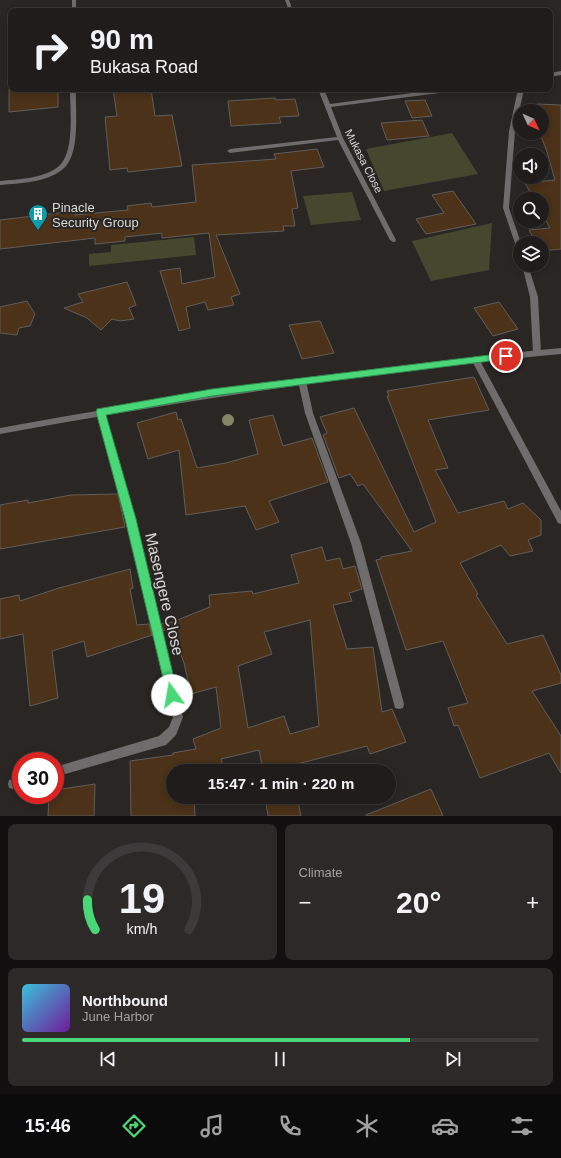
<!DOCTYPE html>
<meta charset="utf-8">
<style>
:root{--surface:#1f1c1b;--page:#2c2928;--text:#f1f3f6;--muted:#a1a1a3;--line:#3c3a3a;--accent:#4ad778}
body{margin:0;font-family:Helvetica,sans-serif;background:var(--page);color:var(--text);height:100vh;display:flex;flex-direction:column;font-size:15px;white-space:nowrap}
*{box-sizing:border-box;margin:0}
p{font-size:13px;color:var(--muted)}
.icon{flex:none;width:22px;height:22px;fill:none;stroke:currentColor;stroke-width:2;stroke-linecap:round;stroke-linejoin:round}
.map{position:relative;height:816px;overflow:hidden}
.panel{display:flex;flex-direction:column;gap:8px;padding:8px;background:#110f0f;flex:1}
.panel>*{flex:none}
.hud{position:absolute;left:8px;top:8px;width:545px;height:84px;border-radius:8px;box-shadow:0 2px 10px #0003,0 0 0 1px var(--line);background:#1f1c1b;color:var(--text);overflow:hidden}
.needle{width:26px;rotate:134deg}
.fabs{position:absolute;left:513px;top:104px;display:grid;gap:8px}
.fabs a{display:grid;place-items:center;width:36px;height:36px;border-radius:50%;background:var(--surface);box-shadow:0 2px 10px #0003,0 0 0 1px var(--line);font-size:20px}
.speed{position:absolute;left:12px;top:752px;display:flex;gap:8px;font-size:20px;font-weight:700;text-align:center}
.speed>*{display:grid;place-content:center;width:52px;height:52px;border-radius:50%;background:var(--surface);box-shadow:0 2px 10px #0003,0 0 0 1px var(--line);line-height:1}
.speed .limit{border:6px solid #d22;background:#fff;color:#111}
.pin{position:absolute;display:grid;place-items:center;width:34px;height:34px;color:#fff;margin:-17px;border:2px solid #fff;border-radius:50%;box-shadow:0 1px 4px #0007}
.me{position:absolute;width:44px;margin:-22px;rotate:347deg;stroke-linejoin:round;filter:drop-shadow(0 0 3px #0008)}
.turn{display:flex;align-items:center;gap:14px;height:84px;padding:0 16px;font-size:18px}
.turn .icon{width:52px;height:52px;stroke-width:2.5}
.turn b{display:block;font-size:28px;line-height:34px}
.big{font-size:30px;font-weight:700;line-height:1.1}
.panel .card{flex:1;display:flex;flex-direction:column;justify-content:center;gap:6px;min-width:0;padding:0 14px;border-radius:8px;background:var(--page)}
.panel .dial{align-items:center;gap:0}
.dial svg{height:104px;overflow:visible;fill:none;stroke:var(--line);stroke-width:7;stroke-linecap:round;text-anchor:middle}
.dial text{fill:var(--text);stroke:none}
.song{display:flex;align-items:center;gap:12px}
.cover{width:48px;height:48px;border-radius:6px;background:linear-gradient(135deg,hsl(190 70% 55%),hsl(280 70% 35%))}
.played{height:4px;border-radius:2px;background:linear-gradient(90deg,var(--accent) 75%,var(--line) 75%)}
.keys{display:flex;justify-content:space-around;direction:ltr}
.heat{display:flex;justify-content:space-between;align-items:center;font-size:22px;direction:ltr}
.panel .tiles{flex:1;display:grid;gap:8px;grid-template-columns:1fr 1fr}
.card:last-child{grid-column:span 2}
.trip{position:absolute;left:166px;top:764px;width:230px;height:40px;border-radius:20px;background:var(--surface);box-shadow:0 2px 10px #0003,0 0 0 1px var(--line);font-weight:700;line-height:40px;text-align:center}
.menu{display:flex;height:64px;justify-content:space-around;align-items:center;background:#0c0b0b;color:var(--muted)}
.menu .icon{width:28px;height:28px}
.menu .on{color:var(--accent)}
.menu b{font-size:18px;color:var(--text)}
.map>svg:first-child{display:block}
.green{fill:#45482e}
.building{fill:#4b3218;stroke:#615e5b;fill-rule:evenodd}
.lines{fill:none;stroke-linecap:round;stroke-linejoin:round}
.minor{fill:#6e6c6c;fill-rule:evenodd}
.tertiary{fill:#6e6c6c;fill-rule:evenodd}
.tree{fill:#828662}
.route{fill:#4ad778;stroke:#308c4e}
.labels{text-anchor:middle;stroke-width:4;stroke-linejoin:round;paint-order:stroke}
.far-street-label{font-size:11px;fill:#dad8d6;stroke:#292624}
.poi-label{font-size:13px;fill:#dad8d6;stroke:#292624;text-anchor:start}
.near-street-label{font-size:16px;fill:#dad8d6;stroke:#292624}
</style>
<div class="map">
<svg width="561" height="816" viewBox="0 0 561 816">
<rect width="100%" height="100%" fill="#292624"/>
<path class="green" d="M452,133l26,41 -94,17 -18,-42z
M352,192l9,28 -50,5 -8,-29z
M492,223l-3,47 -58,11 -19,-40z
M194,237l2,18 -107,11v-12l22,-2v-7z"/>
<path class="building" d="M9,89h49v18l-49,5z
M113,89h38l4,27 17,-1 10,51 -54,6 -1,-4 -17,2 -5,-53 12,-1z
M275,98l1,2 19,-1 4,17 -20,1 2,6 -50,3 -3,-25z
M425,100l7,16 -20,2 -7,-17z
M537,104l24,1v144l-19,2v-8h-6l-7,-13 21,-2 -8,-14v-15h-8l-9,-16 30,-3 -8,-28 -7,-19h2v-22h-6h3z
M422,120l7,16 -42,4 -6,-17z
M317,149l7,18 -33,4 7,37 -6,1 3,17h-12l1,5 -68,4 24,59 -9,3 3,8 -26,5 -3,-8 -19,5 4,21 -11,3 -19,-60 20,-3 2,16 33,-7 -6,-44 -47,5v-5l-37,4v4l-30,3v-6l-95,11v-29l75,-9v4l53,-5 -1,-4 24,-3 1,4 44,-5 -4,-37 84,-6 -2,-5z
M453,191l23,33 -50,10 -10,-15 28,-6 -12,-18z
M127,282l9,23 -7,3 5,11 -14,2 -8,-2 -11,11 -14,-12 -23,-10 19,-6 -5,-8z
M27,301l8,13 -5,12 -11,2 -2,7 -17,-2v-26z
M499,302l19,27 -25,7 -19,-28z
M320,321l14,32 -32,6 -13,-34z
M474,377l15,33 -61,10 20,48 -13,2 23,43 46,-12 4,8 15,-6 18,17v15l-13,5 5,11 -23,5 -9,-11 -41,18 18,31 -2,1 31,49 36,-9 18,40v8l-29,8 29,45v37l-12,-20 -69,25 -22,-53 -4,1 -6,-18 20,-5 -25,-62 -37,9 -30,-90 5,-1v-2l31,-6 -49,-67 -5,2 -8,-12 -11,4 -16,-43 4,-2 -7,-16 34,-9 60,124 22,-10 -49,-126h2l-2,-5z
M176,412l2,8 3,-1 16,49 29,-5 32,-9 -9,-34 24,-5 10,31 29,-8 16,44 -59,19 10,21 -23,8 -11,-24 -59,9 -7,-65 -31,9 -11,-36z
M118,494l7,33 -125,22v-44l28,-5v3l43,-8z
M322,547l4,14 14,-3 3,11 12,-3 7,23 -13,4 3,8 -19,4 14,44 26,-2 9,65 10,-3 14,33 -36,12 -3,-8 -97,25h-7l-4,-21 -38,9 4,12h-52v26h21l1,19h-64l-1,-55 43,-6v-2l23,-4 -3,-10 28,-11 -5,-41 -25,7 -7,-31 -13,-35 -8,3 -2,-7 9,-1 40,-16 -1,-12 43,-4 1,3 46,-11 -8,-28zM310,620l9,106 -29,8 -6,-18 -36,12 -10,-62 34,-12 -8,-22z
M130,569l3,19 -3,1 7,36 12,-1 3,11 -65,22 -3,-16 -32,10 6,47 -28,8 -7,-72 -23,5v-40l19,-4 1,6 39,-13z
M95,784l-1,32h-46l1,-21h6v-5z
M431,789l12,27h-77v-1z
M265,797h32l4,19h-33z"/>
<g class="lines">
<path class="minor" d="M72,0h4v11h-4z
M285,0h4l4,11h-4z
M561,71v4l-11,2v-4z
M70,89h6c-1,22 5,65 -13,80 -17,14 -43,14 -63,16v-4c18,-2 44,-2 59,-15 16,-14 11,-57 11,-77z
M318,89h6l6,15 112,-15h16l-3,2 -124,16 12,31 53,102 -1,2h-2l-3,-2 -52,-100 -108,13 -3,-2 3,-2 107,-12z
M518,89h6l-9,42 -6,77 12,35h-1v8l-3,-2 -14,-41 6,-77z
M522,265h6l10,32 3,56 -4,3 -4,-3 -3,-56z
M475,356l3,1 83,154v13l-3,-1 -87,-164z
M302,378l4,3 7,32 48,130 43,161 -1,4 -4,1 -4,-1 -1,-4 -43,-161 -46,-130 -7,-32z
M101,409l3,1 1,2 29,107 49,198 -7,18 -10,10 -111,32v-10l104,-31 10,-9 4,-10 -47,-198 -29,-107 1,-2z
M21,777v10l-8,2 -4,-1 -1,-4 1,-4z"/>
<path class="tertiary" d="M561,348v6c-188,18 -375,46 -561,80v-6c186,-34 373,-62 561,-80z"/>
</g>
<circle class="tree" cx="228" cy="420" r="6"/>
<path class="route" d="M506,353l4,3 -4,3 -294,37 -106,19 30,104 42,176 -2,4 -4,2 -4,-2 -43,-180 -29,-107 1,-3 115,-20z"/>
<defs>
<symbol id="building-pin" viewBox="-11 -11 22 30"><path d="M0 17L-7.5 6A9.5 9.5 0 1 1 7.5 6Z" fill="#0f9aa8" stroke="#292624"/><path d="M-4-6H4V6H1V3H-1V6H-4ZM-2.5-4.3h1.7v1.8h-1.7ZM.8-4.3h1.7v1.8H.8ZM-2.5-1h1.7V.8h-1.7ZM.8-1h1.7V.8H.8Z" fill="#fff"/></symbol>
</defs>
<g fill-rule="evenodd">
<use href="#building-pin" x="27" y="203" width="22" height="30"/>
</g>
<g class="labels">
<g class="far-street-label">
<text transform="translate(364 161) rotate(63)" y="4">Mukasa Close</text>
</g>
<g class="poi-label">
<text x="52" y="212">Pinacle<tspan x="52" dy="15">Security Group</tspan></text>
</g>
<g class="near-street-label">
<text transform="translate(165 594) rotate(77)" y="6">Masengere Close</text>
</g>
</g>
</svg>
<div class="fabs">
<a><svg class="needle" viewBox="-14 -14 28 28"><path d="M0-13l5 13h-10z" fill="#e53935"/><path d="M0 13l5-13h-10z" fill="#a1a1a3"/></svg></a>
<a><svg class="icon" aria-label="sound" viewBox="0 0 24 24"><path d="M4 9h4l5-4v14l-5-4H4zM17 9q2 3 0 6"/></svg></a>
<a><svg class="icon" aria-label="search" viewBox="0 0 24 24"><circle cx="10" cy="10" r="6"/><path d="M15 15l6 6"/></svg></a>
<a><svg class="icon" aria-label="layers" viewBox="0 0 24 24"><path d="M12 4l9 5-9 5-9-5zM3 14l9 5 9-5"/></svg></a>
</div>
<div class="speed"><div class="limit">30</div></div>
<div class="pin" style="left:506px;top:356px;background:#d93025"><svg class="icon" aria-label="arrive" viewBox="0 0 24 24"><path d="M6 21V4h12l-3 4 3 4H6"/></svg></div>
<svg class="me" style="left:172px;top:695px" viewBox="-20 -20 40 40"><circle r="19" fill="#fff"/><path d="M0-13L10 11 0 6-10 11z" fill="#4ad778"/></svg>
<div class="trip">15:47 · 1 min · 220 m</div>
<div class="hud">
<div class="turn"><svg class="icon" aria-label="right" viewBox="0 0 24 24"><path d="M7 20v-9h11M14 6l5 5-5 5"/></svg><div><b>90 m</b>Bukasa Road</div></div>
</div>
</div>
<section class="panel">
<div class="tiles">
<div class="card dial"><svg viewBox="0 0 100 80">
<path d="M14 69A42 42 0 1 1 86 69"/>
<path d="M14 69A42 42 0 0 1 8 46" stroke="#4ad778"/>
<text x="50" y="56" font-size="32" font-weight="700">19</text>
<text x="50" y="72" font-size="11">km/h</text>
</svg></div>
<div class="card"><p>Climate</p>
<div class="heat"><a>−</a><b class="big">20°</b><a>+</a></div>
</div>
<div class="card">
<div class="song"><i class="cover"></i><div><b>Northbound</b><p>June Harbor</p></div></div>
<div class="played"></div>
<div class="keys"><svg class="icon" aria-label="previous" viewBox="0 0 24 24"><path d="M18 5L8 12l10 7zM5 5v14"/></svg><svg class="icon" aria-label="pause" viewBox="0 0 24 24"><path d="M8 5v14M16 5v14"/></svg><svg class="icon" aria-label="next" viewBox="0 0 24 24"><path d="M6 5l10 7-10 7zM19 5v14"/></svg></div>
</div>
</div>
</section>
<nav class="menu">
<b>15:46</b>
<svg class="icon on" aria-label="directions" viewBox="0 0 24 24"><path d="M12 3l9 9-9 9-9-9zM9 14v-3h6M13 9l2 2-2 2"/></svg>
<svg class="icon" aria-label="music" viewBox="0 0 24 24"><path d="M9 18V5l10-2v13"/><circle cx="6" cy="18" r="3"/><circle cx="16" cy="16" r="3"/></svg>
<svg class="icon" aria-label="phone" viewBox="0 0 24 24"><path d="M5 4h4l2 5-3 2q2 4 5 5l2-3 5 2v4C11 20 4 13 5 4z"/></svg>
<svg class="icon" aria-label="climate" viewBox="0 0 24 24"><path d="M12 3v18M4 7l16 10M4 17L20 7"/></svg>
<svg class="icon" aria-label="car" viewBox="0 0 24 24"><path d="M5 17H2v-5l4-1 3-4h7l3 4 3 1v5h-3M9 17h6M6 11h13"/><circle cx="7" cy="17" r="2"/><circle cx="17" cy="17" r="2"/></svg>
<svg class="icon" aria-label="filters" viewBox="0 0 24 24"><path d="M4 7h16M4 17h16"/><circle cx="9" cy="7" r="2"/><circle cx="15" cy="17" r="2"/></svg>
</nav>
